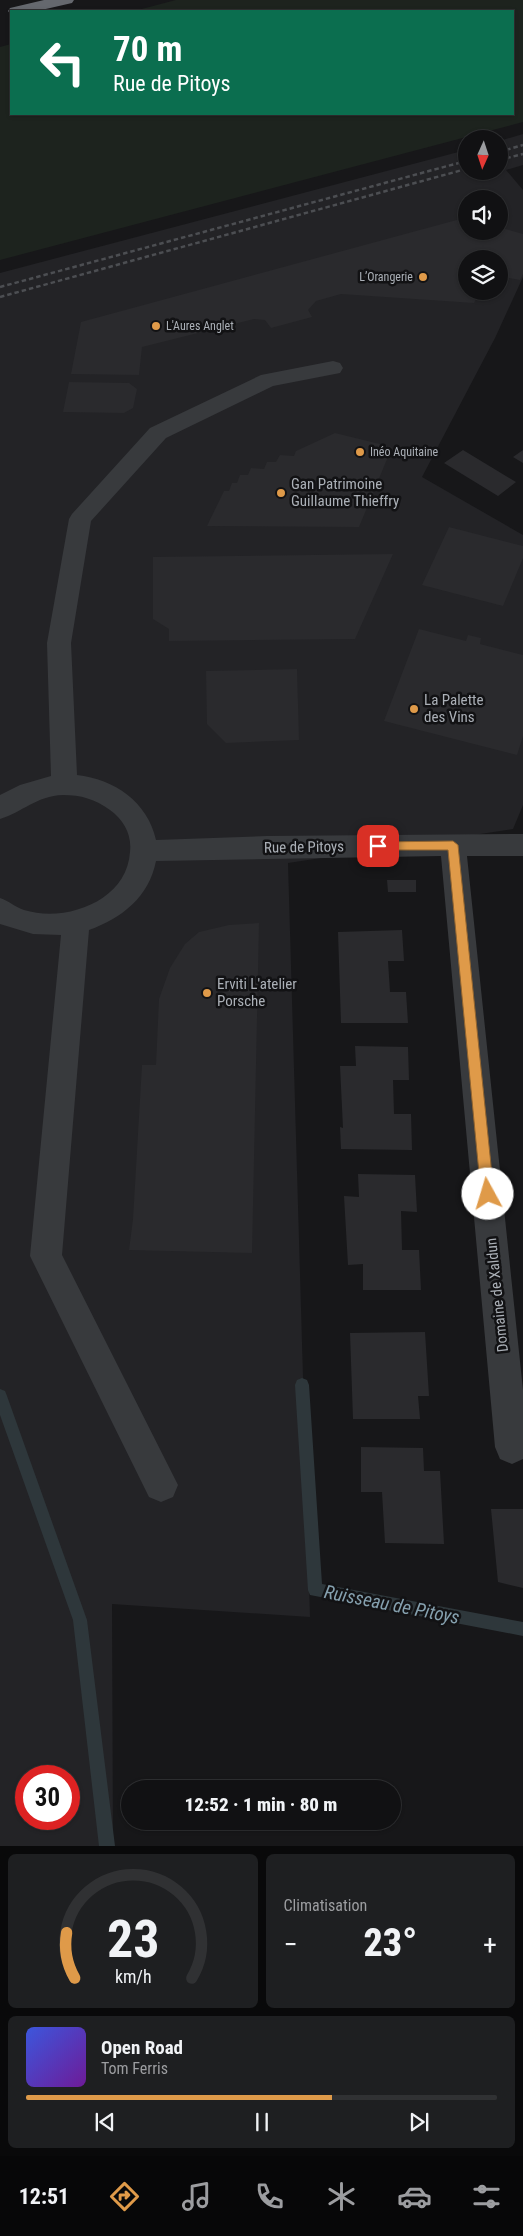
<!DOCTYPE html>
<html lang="fr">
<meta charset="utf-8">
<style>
:root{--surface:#111113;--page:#1e1f21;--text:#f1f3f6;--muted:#9c9da0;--line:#303133;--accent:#df9a49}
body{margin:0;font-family:"Roboto Condensed",sans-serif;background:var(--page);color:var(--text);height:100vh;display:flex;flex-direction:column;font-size:19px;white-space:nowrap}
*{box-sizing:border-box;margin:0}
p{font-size:16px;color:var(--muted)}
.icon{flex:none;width:28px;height:28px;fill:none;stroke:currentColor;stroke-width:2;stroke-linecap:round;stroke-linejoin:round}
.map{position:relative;height:1846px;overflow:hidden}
.side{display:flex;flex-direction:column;gap:8px;padding:8px;background:#09090a;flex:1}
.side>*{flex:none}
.guide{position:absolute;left:10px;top:10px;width:504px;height:105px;border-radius:0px;box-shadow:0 1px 4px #0004,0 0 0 1px var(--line);background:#0b6e4f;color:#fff;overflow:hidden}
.needle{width:32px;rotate:183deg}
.tools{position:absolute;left:458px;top:130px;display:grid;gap:10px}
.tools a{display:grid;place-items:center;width:50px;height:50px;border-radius:50%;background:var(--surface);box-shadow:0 1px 4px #0004,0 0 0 1px var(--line);font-size:25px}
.speed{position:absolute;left:15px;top:1765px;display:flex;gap:10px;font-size:25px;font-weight:700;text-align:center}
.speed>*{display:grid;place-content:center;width:65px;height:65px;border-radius:50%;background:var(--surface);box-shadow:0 1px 4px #0004,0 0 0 1px var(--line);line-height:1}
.speed .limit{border:8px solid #d22;background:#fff;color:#111}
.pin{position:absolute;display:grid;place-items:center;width:42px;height:42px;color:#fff;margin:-21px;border-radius:10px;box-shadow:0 2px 8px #0006}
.me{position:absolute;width:55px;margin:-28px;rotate:354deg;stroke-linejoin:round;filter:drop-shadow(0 0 4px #0008)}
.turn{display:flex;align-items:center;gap:18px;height:105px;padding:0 20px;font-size:22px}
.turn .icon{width:65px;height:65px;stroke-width:2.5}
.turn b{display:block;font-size:35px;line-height:42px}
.big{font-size:38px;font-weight:800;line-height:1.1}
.side .tile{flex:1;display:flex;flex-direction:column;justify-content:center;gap:8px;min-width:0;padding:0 18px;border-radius:8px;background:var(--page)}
.side .dial{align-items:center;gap:0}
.dial svg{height:130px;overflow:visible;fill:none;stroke:var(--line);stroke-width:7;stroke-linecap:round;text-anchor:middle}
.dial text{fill:var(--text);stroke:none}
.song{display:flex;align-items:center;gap:15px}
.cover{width:60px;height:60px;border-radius:8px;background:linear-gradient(135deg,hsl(230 70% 55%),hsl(280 70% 35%))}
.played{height:5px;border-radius:2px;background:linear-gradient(90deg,var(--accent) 65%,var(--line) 65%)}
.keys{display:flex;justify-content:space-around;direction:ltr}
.heat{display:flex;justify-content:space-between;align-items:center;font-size:28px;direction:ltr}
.side .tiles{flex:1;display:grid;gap:8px;grid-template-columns:1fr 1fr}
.tile:last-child{grid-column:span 2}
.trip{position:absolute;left:121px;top:1780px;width:280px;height:50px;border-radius:25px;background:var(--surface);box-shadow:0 1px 4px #0004,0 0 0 1px var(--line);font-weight:800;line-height:50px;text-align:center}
.dock{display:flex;height:80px;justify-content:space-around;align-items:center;background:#070708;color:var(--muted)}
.dock .icon{width:35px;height:35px}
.dock .active{color:var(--accent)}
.dock b{font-size:22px;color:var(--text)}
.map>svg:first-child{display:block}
.built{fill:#232326;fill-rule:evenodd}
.green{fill:#1d231e}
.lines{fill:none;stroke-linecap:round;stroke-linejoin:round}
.stream{fill:#2e373b;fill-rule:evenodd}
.building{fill:#2a2a2d}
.minor{fill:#383a3d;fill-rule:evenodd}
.highway{fill:#65686e;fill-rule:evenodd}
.rail{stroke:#4c4e52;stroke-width:2.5;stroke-dasharray:4.5 3;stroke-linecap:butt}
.route{fill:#df9a49;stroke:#91642f}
.poi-dot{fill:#df9a49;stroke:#121214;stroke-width:2}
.labels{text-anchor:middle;stroke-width:5;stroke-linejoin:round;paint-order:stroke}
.far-poi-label{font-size:12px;fill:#abb0b7;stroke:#121214;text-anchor:start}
.poi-label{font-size:15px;fill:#abb0b7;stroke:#121214;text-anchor:start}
.street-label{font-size:15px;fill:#abb0b7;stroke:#121214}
.near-water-label{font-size:19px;font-style:italic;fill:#85a0ae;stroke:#121214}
</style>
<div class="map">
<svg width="523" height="1846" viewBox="0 0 523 1846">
<rect width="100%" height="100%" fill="#171719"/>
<path class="built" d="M523,134v31l-17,5 17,20v87l-28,61 -73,139 101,58v270l-10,24 -225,34 22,754 -198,-13 1,242h-113v-1573l466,-123v21h33v-30zM466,199h33v32h-33zM466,259h33v32h-33zM26,1776h43v43h-43z"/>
<path class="green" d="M176,0h347v122l-523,138v-213l11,-3v70h501v-103h-378z"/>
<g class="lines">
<path class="stream" d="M302,1378l5,2 2,5 13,199 201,38v14l-213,-41 -2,-5 -13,-205 2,-5z
M0,1389l5,2 2,5 80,224 28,226h-16l-26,-226 -73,-205z"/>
</g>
<path class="building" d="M464,218l2,1v12h33v-4l24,7v40l-3,6 -21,-4v-17h-33v32h14l-6,12 -133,-9 -25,7 -8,9 4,7 -41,11 -6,-8 -11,-1 -112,28 -3,28 -68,-1 10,-52z
M69,382l60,1 8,6 -4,19 -9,5 -61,-1z
M335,433l57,14 -33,80 -152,-1 17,-35h5l3,-8h5l3,-8h8l3,-7 13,1 3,-7h9l4,-7 14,1 2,-5z
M463,450l53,32 -18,14 -54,-33z
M523,450v13l-10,-6z
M449,527l74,19v12l-20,48 -81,-21z
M393,554l-38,85 -186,2v-12l-16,-10v-62z
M419,629l47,12 2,-6 13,3 -1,6 43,11v81l-6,19 -133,-34z
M297,669l2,71 -73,3 -19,-19 -1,-53z
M387,880h29v12h-28z
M259,923l-7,330 -123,-3 4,-31 9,-154h14l3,-66 11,-31 15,-24 14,-12 30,-7z
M402,930l2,31h-16l2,31h16l2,31h-67l-3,-91z
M355,1046l53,1 1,33h-16l1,34h17l1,36 -71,-1 -1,-22 3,1 -3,-62h16z
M358,1174l57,1 2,37 -16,-1 1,39h17l2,40h-58v-26l-15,1 -4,-69 15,1z
M425,1332l4,64h-11l2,23h-67l-3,-86z
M361,1447l62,1 1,23h16l4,73 -59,-1 -3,-51h-21z
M491,1509h32v79l-25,-6z"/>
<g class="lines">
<path class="minor" d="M333,361l7,2 3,5 -3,5 -67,13 -107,52 -75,83 -20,122 6,132c37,4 71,27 79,65l111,-4 256,-2v22h-56l56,534v69l-11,5 -12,-5 -5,-12 -54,-591 -285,5c-7,36 -34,57 -67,69l-27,325 116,230 -5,12 -12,5 -12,-5 -119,-241 31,-321 -28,-1 -33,-10v-26c9,3 15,9 24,12 42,13 103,-9 106,-58 2,-17 -6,-32 -20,-42 -15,-11 -29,-15 -47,-15 -27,1 -40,17 -63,24v-24l20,-10 31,-9 -4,-133 22,-124 3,-5 78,-86 111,-53z"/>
<path class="highway" d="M44,0h30l-2,3 -35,8h-26v4l-3,-4 2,-3z"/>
<path class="rail" d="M499,152l24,-7
M499,160l24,-6
M0,287l466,-126
M0,297l466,-128"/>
</g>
<path class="route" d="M453,841l5,4 36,349 -2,5 -4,1 -5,-1 -2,-5 -33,-344h-70l-5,-4 5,-4z"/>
<g class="poi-dot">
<circle cx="423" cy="277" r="5"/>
<circle cx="156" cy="326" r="5"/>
<circle cx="360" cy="452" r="5"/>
<circle cx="281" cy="493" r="5"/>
<circle cx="414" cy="709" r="5"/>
<circle cx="207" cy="993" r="5"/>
</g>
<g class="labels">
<g class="far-poi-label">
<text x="413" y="281" text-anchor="end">L’Orangerie</text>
<text x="166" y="330">L'Aures Anglet</text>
<text x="370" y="456">Inéo Aquitaine</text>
</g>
<g class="poi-label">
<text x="291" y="489">Gan Patrimoine<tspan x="291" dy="17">Guillaume Thieffry</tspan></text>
<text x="424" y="705">La Palette<tspan x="424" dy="17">des Vins</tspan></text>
<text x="217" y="989">Erviti L'atelier<tspan x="217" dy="17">Porsche</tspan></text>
</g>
<g class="street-label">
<text transform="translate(304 847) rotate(-1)" y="5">Rue de Pitoys</text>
<text transform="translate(497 1295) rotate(-96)" y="5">Domaine de Xaldun</text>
</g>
<g class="near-water-label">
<text transform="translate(392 1604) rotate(11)" y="7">Ruisseau de Pitoys</text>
</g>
</g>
</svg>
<div class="tools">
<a><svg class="needle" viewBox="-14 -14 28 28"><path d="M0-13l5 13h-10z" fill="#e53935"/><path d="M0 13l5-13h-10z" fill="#9c9da0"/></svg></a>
<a><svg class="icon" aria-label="sound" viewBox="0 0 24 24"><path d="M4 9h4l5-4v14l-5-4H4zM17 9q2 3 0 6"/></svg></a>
<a><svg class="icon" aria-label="layers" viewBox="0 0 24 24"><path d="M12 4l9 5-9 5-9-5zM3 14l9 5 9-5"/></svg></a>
</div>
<div class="speed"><div class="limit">30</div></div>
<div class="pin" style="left:378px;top:846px;background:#d93025"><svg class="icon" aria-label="arrive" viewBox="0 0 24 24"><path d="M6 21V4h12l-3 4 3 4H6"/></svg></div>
<svg class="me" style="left:488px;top:1194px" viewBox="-20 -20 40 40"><circle r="19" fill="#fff"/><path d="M0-13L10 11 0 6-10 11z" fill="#df9a49"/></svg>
<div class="trip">12:52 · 1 min · 80 m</div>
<div class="guide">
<div class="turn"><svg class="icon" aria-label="left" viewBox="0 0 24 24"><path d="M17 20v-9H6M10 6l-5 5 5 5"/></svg><div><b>70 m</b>Rue de Pitoys</div></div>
</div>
</div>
<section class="side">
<div class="tiles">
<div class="tile dial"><svg viewBox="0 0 100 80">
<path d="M14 69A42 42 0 1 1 86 69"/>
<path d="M14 69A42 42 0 0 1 9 41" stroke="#df9a49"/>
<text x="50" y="56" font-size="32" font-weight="700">23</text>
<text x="50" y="72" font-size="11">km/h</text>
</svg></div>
<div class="tile"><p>Climatisation</p>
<div class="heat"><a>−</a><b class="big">23°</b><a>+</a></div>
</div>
<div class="tile">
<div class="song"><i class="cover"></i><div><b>Open Road</b><p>Tom Ferris</p></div></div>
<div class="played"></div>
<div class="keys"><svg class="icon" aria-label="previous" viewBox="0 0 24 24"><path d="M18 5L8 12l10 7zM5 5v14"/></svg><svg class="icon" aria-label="pause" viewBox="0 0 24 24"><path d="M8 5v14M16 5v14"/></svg><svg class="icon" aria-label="next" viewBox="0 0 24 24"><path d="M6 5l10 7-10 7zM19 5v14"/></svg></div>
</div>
</div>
</section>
<nav class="dock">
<b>12:51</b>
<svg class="icon active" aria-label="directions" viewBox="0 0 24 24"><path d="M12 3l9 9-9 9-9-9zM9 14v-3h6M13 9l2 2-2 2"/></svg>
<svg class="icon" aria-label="music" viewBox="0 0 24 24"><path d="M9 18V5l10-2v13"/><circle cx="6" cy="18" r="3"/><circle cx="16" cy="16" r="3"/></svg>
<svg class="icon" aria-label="phone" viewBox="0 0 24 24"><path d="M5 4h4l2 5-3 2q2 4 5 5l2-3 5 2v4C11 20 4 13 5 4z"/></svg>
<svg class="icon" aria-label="climate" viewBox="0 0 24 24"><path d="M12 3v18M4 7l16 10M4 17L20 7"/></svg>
<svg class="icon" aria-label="car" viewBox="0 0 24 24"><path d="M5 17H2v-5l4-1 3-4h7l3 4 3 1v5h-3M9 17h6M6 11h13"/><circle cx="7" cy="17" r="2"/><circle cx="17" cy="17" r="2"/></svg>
<svg class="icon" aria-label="filters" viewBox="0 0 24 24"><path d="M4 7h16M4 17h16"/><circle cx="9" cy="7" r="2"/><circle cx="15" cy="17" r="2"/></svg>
</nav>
